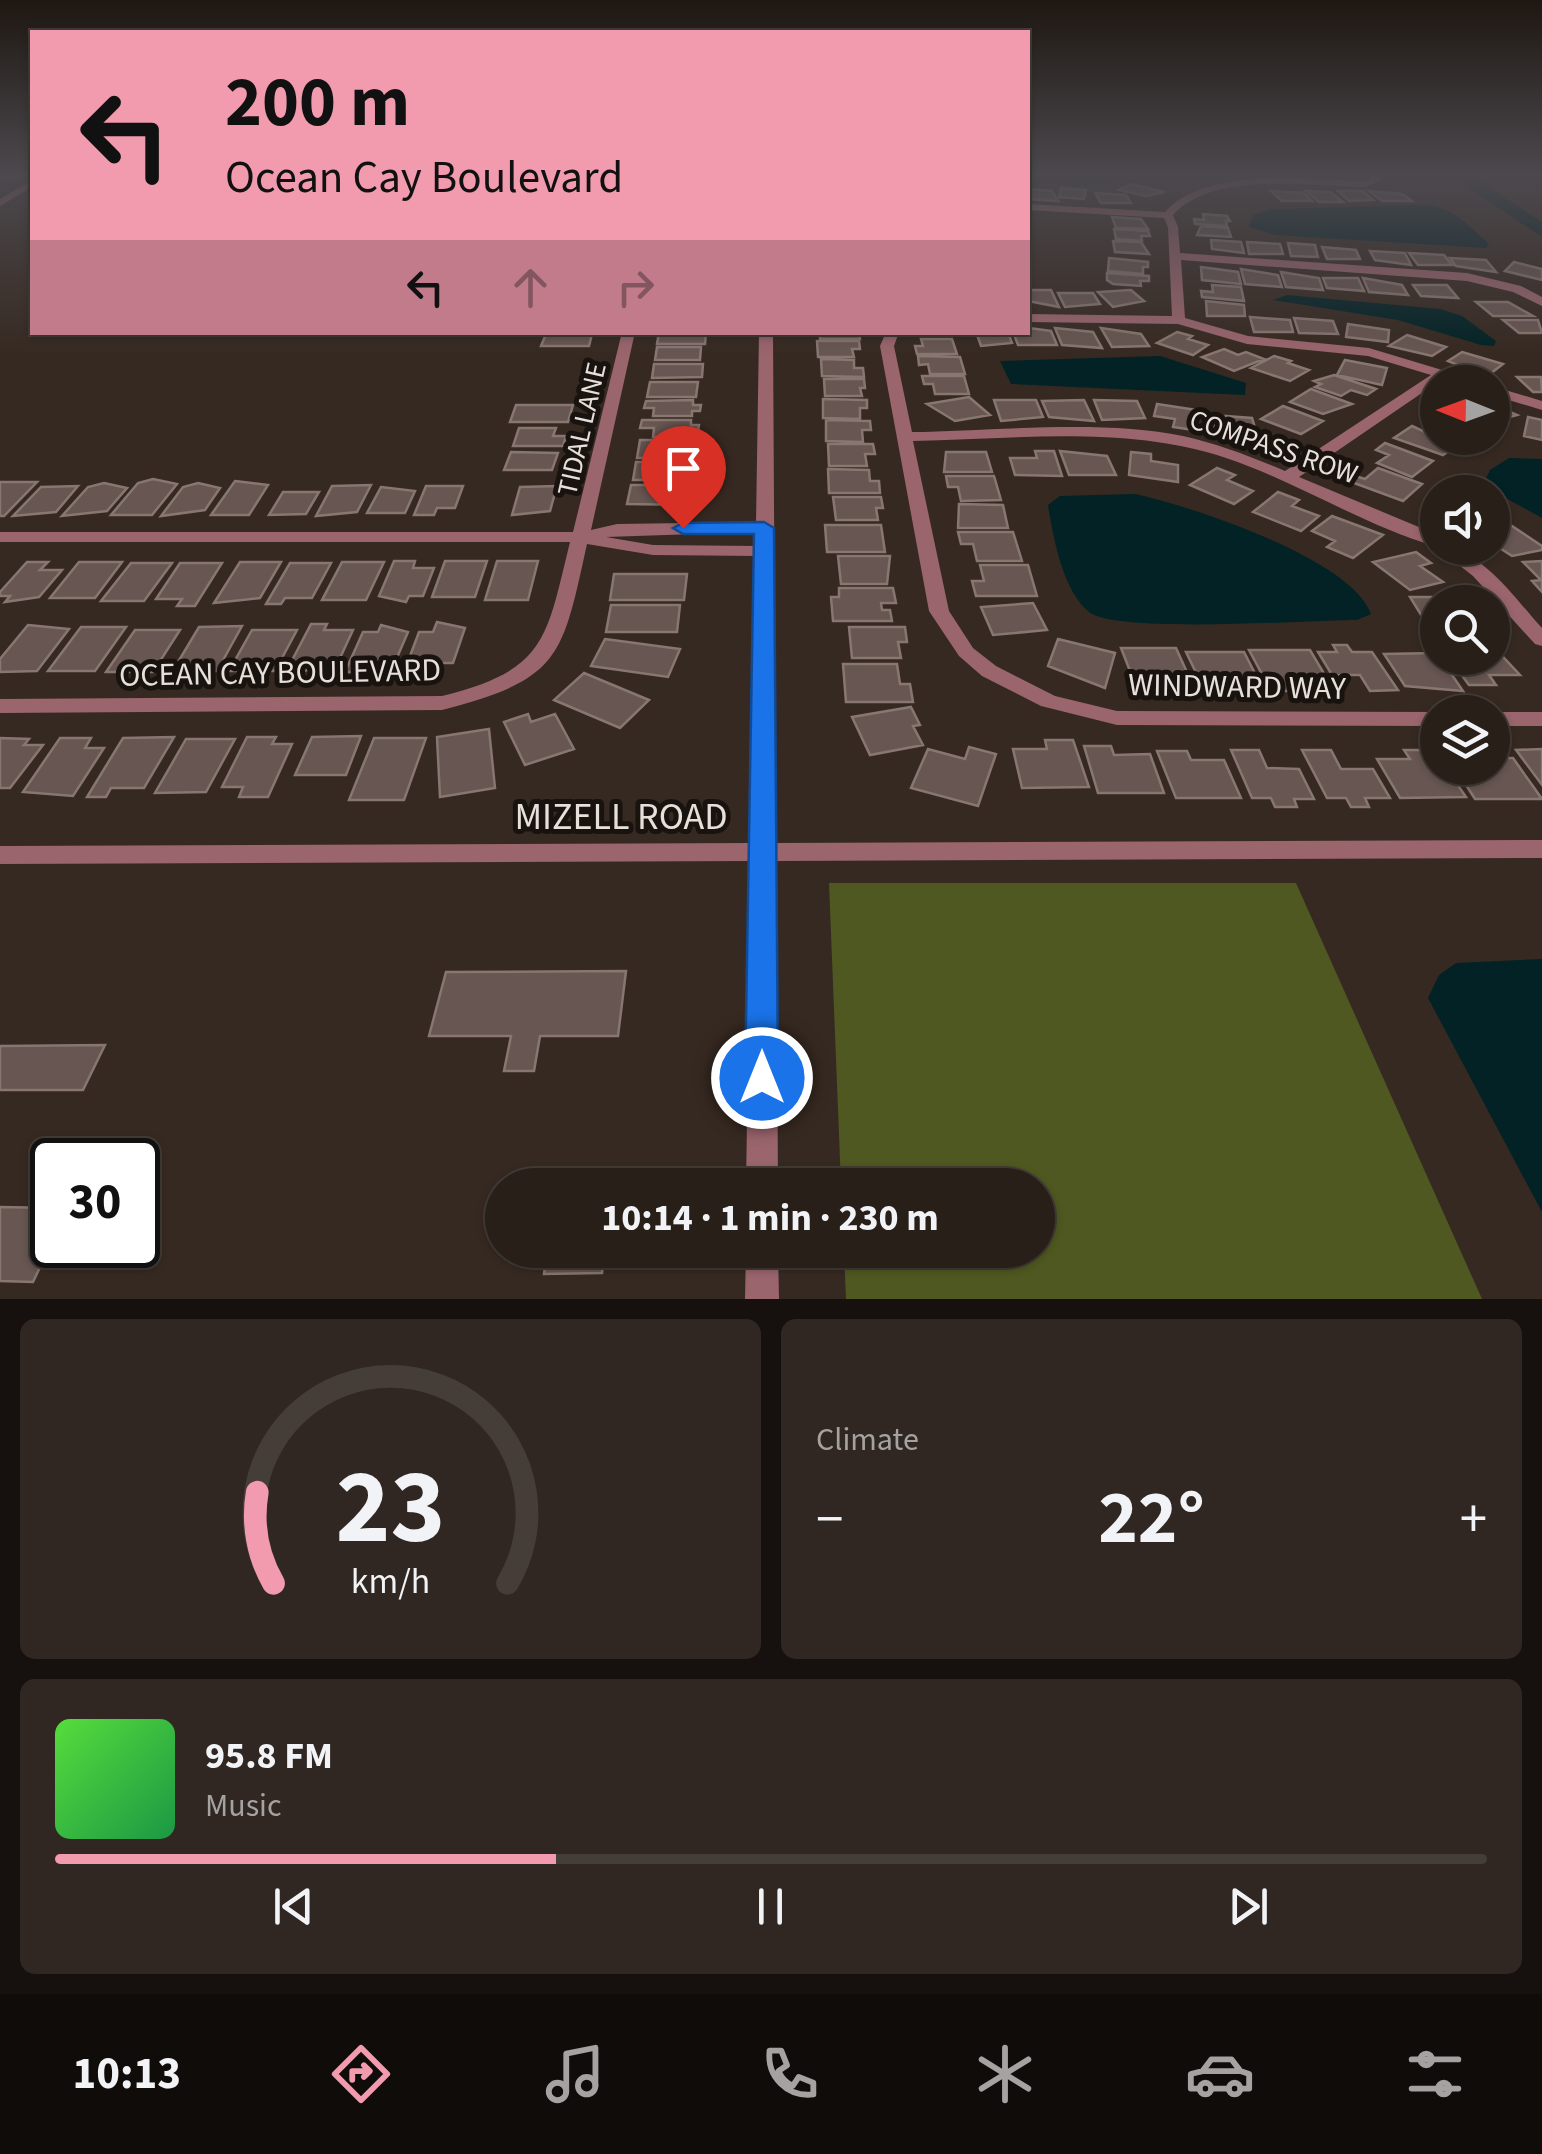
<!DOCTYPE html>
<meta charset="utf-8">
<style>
:root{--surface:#281f19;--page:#302722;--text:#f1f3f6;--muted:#a5a2a2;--line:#443d38;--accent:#f29aae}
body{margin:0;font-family:"Source Sans 3",sans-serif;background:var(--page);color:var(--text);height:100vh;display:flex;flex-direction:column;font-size:38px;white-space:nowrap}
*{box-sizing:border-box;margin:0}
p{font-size:32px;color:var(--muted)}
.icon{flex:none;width:55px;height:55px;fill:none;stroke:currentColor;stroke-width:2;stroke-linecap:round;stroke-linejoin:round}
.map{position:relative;height:1299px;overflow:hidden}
.panel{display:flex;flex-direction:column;gap:20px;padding:20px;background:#16110e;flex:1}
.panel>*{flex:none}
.banner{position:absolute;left:30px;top:30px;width:1000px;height:305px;border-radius:0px;box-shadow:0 2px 8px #0004,0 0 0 2px var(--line);background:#f29aae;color:#111;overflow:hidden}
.needle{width:65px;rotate:271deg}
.controls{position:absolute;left:1420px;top:365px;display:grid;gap:20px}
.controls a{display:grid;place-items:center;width:90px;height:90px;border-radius:50%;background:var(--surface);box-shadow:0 2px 8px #0004,0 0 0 2px var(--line);font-size:50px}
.speed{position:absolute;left:30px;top:1138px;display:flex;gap:20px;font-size:50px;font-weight:700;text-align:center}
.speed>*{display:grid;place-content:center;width:130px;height:130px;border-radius:50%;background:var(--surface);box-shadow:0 2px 8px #0004,0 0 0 2px var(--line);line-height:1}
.speed .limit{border:5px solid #111;border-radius:15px;background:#fff;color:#111}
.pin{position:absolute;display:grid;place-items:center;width:85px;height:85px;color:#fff;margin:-102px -42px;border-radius:50% 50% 50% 0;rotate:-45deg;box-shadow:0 0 10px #0007}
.pin .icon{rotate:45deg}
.me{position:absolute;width:110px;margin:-55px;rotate:0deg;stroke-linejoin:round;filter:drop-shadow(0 0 8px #0008)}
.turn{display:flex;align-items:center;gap:35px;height:210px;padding:0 30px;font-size:45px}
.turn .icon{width:130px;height:130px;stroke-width:2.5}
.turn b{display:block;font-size:70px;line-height:85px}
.lanes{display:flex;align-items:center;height:95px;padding:0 30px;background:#0003;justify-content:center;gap:50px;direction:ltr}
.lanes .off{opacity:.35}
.big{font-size:75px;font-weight:700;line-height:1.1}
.panel .card{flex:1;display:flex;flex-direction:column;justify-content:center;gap:15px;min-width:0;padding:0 35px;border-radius:15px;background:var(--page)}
.panel .dial{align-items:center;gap:0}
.dial svg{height:260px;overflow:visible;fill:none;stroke:var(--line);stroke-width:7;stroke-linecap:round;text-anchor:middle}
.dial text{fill:var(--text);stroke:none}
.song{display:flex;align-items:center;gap:30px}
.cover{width:120px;height:120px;border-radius:15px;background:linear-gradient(135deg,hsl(110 70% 55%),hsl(140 70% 35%))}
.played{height:10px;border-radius:5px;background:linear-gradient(90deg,var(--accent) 35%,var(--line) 35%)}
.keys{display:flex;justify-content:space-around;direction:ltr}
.heat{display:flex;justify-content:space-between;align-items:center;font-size:55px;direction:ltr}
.panel .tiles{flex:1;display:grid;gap:20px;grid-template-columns:1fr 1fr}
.card:last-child{grid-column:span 2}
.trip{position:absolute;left:485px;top:1168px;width:570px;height:100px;border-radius:50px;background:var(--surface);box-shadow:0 2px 8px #0004,0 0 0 2px var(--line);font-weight:700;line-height:100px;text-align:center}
.menu{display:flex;height:160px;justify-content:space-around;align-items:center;background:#100c0a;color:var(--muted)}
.menu .icon{width:70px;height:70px}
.menu .selected{color:var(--accent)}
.menu b{font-size:45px;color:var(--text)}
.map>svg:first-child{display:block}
.green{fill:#4f5820}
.water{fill:#022225}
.building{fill:#675651;stroke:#887671;stroke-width:2.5}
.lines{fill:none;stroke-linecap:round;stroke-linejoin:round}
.minor{fill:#9a656d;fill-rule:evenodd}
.route{fill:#1a73e8;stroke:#114b97;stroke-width:2.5}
.labels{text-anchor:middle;stroke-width:10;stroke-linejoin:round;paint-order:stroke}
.far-street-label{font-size:28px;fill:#e7dfda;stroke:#191310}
.street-label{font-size:32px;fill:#e7dfda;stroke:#191310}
.near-street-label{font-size:38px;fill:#e7dfda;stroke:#191310}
</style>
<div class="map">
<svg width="1542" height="1299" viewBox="0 0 1542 1299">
<rect width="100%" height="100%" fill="#362921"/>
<path class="green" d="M829,883h467l186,416h-636l-2,-49h194v-65h-197z"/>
<path class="water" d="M1028,174h112l-41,12 -71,-3z
M1449,174h19l74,48v15z
M1425,205c28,2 44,21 64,39l-3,4 -211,-13 -26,-8 4,-12 19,-6z
M1287,295l153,14 22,7 34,25 -2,5 -13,-1 -83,-25 -125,-20z
M1160,356l86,27 -1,12 -234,-11 -11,-23z
M1509,458l33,1v59l-47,-26 -10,-11 5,-11z
M1135,494c56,12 217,65 236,120l-14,6c-47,0 -241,14 -268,-8 -26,-21 -36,-75 -41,-107l12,-9z
M1542,959v253l-114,-214 11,-23 17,-12z"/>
<path class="building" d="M1131,184l34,8 -19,4 -27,-6z
M1061,188l25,2 -2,9 -25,-2z
M1028,189l24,2 6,10 -30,-2z
M1271,191l33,2 8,8h-30z
M1306,191l24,1 13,10h-24z
M1338,191h25l10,9 -24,1z
M1369,191l33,3 10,7h-30z
M1095,193l31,2 5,8h-30z
M1203,214l24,2 3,5h-4l1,5 -32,-2 -1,-5 10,1z
M1112,217l29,2 7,10 -32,-1z
M1201,226l27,2 3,9 -34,-2z
M1114,229l34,2 2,5h-9l1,5 -26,-2z
M1211,240l30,2 3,11 -32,-4z
M1113,241l28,1 8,12 -34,-2z
M1247,242l33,2 3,10h-34z
M1288,243l27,2 3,12 -27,-1z
M1322,247l34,3 4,9h-33z
M1370,251l35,2 6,12 -36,-5z
M1409,253l35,2 8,10h-34z
M1109,258l39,4v5h-5v7l-35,-3z
M1450,258l36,2 10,12 -40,-6z
M1514,262l28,7v11l-37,-9z
M1201,267l37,5 3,12 -39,-4z
M1241,269l37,6 4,12 -37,-3z
M1281,272l38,6 4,12 -37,-3z
M1107,273l42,3v5h-9l1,5 -28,-2 -6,-4z
M1323,278h35l6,13 -37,-3z
M1363,278l39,7 6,10 -39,-3z
M1212,285l29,2 3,14 -42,-4 -1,-6 12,1z
M1413,285h34l11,13 -37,-2z
M1029,290h22l8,17 -31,-6z
M1131,290l13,11 -31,6 -15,-15z
M1058,293h35l7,11 -35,3z
M1206,301l38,4 1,11h-38z
M1476,302h32l25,14h-40z
M1250,317l40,3 3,12h-39z
M1294,318l39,3 5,13 -39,-1z
M1503,320h35l4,13h-23z
M1348,324l41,6 -1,12 -42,-5z
M1029,328l22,3 6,14h-39l-5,-13h15z
M1055,328l38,4 9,16 -40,-3z
M1101,328l40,6 8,12 -37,1z
M659,332h47l-1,12h-48z
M820,332h39l1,7h-40z
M976,332h32l4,11 -31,3z
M1177,332l15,4 -4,3 20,6 -15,10 -36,-12z
M546,334h46l-3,12h-48z
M1407,335l39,12 -14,9 -43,-10z
M921,339h31l5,15h-40l-2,-8h8z
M817,341h42l1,8h-8l2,8h-36z
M657,347h44l-1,13h-45z
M1224,349l14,6 8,-3 18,7 -30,12 -32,-14z
M1462,352l41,12 -17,13 -38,-16z
M918,356l42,1 5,17h-35l-2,-10 -9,1z
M1274,356l17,5 -3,2 21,7 -19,11 -39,-13z
M821,359l33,1v8h9l1,9 -42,-1z
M1345,360l42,8 -5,17 -45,-10z
M654,364h49l-1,13 -50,1z
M1334,375l42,14 -9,6 -16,-5 -10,6 -26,-9 6,-3 -7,-3z
M922,376h42l5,18h-34l-2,-10h-9z
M1517,377h24l1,15h-9z
M824,379h40l1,9h-5l2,8h-37z
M650,382h48l-2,15h-49z
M1311,389l41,15 -29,10 -33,-12z
M969,397l21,18 -35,6 -28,-17z
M823,399l44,1v8h-7v11l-37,-1z
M693,400v5h8l-1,6h-8v5h-39l1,-8h-10l2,-7z
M994,400h42l7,17 -42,4z
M1084,400l10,21 -45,-4 -7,-16z
M1094,400l43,1 8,17 -43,2z
M1157,404l40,6 -3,20 -21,-3 2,-8 -21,-3z
M1492,404l25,11 -25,7z
M516,405h57l-5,17h-58z
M1283,406l40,15 -22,13 -40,-15z
M1226,416l26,2 7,23 -42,-3 -5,-20 15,1z
M1528,417l14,3v20l-18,-4z
M642,420h49v5h8l-1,6h-8l-1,6h-36l1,-9h-14z
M826,420l44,1 1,9h-9l1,12 -37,-1z
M1412,426l26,12 22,5 -17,12 -49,-17z
M519,428h37l-3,8h13l-3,10h-50z
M640,440h55l-2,18h-56z
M1385,443l48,18 -21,16 -35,-14 12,-8 -13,-5z
M828,444h45l2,10h-10l2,12h-38z
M1035,451h19l8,25 -47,-1 -5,-17h27z
M1060,451l47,5 9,19h-47z
M511,452l47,1 -6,17h-48z
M946,452h40l6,20h-48z
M1131,452l20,2v7l27,4v17l-49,-7z
M636,462h61v7h-9l-1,11h-54z
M1217,468l18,7 -8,5 26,11 -19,13 -44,-19z
M1378,468l44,16 -19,17 -57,-21 6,-5 13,4z
M828,469l41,1 1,11h9l1,12h-51z
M946,476h48l7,24 -40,1 -3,-14h-10z
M153,479l24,5 -25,31h-41l27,-32z
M235,481l33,4 -19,30h-38z
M0,482h37l-33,34h-4z
M104,483l23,5 -20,23 -45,5 26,-29z
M198,483l22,5 -15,22 -44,6 22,-29z
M371,485l-14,27 -41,4 16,-30z
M631,485h61l-2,20 -63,-1z
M78,486l-22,26 -43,4 28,-29z
M426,486h37l-8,22h-18l-3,7h-20z
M557,486l-7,25 -38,4 8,-28z
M381,487l34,4 -10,22h-38z
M283,492h36l-13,22 -37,1z
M1278,492l21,8 -7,6 27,10 -18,15 -48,-19z
M833,497h48l2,11h-7l2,12h-42z
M959,504l44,1 5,23h-50z
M1332,516l27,10 24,9 -30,23 -26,-11 8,-6 -23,-10z
M1509,524l33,22v4l-30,6 -20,-13v-16z
M825,525h56l4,27h-58z
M958,532h55l9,29h-45l-4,-17h-12z
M1416,552l15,11 -11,3 23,16 -33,8 -37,-28z
M838,556h52l-3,28h-46z
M394,561h21l-2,7h21l-11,28h-14l-3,6 -27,-6z
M445,561h42l-12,36h-43z
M497,561h41l-10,39h-43z
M1542,561v31l-10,-11 9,-1 -18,-18z
M27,562h21l-8,8h22l-23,27 -34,5 5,-6h-10v-4z
M79,562h43l-27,36h-45z
M240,562h41l-21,36 -46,5z
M342,562h42l-18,38h-44z
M131,563h41l-28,38h-43z
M180,563h42l-27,43h-18l5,-7h-26z
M290,563h41l-19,35h-27l-4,6h-15z
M980,565h48l9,31h-61l-4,-15h12z
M614,574h73l-3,26h-74z
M839,588h54l3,15h-15l1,7h8l2,11h-59l-2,-24h8z
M1410,597h55l5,5h-32v29h-7z
M1033,603l14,27 -54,5 -12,-28z
M611,605h69l-3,27h-71z
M437,622l28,6 -12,35h-23l-3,8 -23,1 15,-40h14z
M311,624h16l-3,6h29l-19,41 -47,-1z
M28,625l41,4 -32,42 -37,1v-13z
M381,625l27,7 -12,28h-22l-5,12h-24l18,-40h15z
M242,626l-25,45 -45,1 27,-45z
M81,627h45l-31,44h-47z
M849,627h56l2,15h-9l3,16h-49z
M135,630h45l-27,42h-47z
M252,630h45l-22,41h-46z
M605,639l75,10 -12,28 -77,-11z
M1058,639l57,14 -10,35 -57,-22z
M1333,645h14l5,7h20l26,38 -28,1 -10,-16h-28l-14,-23h19z
M1492,645l28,30h-31l7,10h-27l-20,-27h43z
M1121,648h55l15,33h-29l4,8h-29z
M1249,650h61l19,32h-37l6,9h-27z
M1186,652h58l20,39h-29l-3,-8h-31z
M1437,653l26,38 -58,-5 -21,-32z
M843,664h54l3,20h10l3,18h-67z
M584,673l65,27 -29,28 -66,-28z
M911,707l9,18 -7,1 10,19 -53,10 -18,-38z
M528,714l3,8 24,-8 19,35 -49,16 -21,-43z
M489,729l6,59 -55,9 -3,-60z
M361,736l-15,39h-51l17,-38z
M174,737l-30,51h-33l-5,9h-19l36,-59z
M247,737h29l-4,7h20l-24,53h-29l4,-10h-21z
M0,738l29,1 -5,6h19l-33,43h-10z
M60,738h31l-6,10h19l-31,48 -50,-4z
M374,738h52l-22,62h-55z
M186,739h49l-29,53 -51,1z
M1045,740h28l16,47 -67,1 -9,-39h34z
M1084,746h27l3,9 36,-1 14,39h-66z
M969,747l27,7 -18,52 -67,-18 17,-39 37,10z
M1542,749v36l-26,-35z
M1231,750h28l8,18 32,1 15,30h-20l3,8h-22l-4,-9h-19z
M1302,750h29l10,19h32l17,29h-25l4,9h-18l-5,-9h-19z
M1404,750h31l3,18h8l20,29 -66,1 -23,-39h33z
M1157,751h30l4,9h33l17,38h-65z
M1492,758h21l29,41h-67l-20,-31h37z
M626,971l-8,65h-78l-6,35h-30l7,-35h-82l17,-64z
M105,1045l-22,45h-83v-44z
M0,1207l52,1v34l-19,40 -33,-1z
M547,1250h57l-2,23 -58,1z"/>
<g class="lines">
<path class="minor" d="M0,174h32v4h-32z
M1366,174h10l5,6 -16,7c-54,-1 -153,-16 -192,28l5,12 2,26 287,20 54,13 21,11v9l-29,-14 -46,-11 -286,-21 4,58 63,18 121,12 103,31 2,3 -31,-3 -5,3 -139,95 139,58v12c-74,-21 -140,-65 -212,-89 -99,-33 -210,-19 -313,-17l36,170 24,37 23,18 59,30 62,15 321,1v14l-321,-1 -76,-19 -59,-30 -23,-20 -30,-45 -49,-265 6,-14h13l-5,14 18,86c81,-1 192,-13 271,4 36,8 69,21 102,35l146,-96 -63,-19 -121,-12 -69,-20 -150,-2v-8l144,2 -4,-89 -4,-9 -136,-8v-6l137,8c42,-46 142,-32 199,-31l6,-2z
M32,180v7l-32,19v-7z
M622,332h13l-44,198 26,-6 139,-2 3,-190h14l3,511 766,-3v18l-766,3 2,324h-32l5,-324 -751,3v-18l752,-3 4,-287 -103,-1 -66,-11c-25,114 -26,135 -145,166l-442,3v-14l442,-3c105,-26 104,-57 128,-154h-570v-10h573zM756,532v14l-103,-1 -47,-8z
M1492,386l50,15v9l-50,-15z
M1437,548c43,-3 78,51 105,80v18l-7,-2 -62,-68z
M1490,712h52v14h-50v-14z
M746,1250h32l1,49h-34z"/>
</g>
<linearGradient id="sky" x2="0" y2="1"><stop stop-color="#1e1712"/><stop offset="0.49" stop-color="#4c494e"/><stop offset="1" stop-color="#4c494e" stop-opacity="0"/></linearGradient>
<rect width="1542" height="356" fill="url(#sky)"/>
<path class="route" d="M764,522l10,6 4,550 -4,11 -12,4 -12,-4 -5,-11 9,-544h-71l-10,-6 10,-5z"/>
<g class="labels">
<g class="far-street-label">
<text transform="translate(581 429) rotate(-77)" y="10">TIDAL LANE</text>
<text transform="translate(1274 446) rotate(19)" y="10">COMPASS ROW</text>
</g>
<g class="street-label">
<text transform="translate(280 672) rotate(-1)" y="11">OCEAN CAY BOULEVARD</text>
<text transform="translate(1237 686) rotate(1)" y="11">WINDWARD WAY</text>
</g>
<g class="near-street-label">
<text x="621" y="829">MIZELL ROAD</text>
</g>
</g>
</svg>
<div class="controls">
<a><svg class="needle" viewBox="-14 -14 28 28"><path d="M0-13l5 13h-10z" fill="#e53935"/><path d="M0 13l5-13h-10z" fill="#a5a2a2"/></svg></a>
<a><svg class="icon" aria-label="sound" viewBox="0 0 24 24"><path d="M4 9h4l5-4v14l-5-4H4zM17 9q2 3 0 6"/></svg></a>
<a><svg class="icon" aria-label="search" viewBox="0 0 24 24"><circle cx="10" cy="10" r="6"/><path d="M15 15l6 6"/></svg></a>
<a><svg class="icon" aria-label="layers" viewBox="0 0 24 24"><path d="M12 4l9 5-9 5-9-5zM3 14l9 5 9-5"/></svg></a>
</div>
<div class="speed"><div class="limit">30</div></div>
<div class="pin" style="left:683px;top:528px;background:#d93025"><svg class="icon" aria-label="arrive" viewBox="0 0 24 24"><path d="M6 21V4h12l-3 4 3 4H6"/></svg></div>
<svg class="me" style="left:762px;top:1078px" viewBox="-20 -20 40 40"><circle r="17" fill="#1a73e8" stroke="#fff" stroke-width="3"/><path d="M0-11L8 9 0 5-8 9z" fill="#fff"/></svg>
<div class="trip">10:14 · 1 min · 230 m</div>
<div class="banner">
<div class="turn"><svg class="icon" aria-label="left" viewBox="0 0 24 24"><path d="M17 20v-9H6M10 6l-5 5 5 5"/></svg><div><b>200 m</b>Ocean Cay Boulevard</div></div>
<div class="lanes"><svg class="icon" aria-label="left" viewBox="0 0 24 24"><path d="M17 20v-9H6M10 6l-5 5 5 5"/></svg><svg class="icon off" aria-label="ahead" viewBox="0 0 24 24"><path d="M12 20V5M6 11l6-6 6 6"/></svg><svg class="icon off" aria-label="right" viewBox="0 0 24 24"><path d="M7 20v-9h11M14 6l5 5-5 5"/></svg></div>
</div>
</div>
<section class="panel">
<div class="tiles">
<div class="card dial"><svg viewBox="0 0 100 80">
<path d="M14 69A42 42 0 1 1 86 69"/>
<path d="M14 69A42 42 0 0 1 9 41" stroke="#f29aae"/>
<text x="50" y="56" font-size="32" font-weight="700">23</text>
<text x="50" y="72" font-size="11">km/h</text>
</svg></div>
<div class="card"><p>Climate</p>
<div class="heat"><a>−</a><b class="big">22°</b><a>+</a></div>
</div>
<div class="card">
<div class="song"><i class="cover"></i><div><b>95.8 FM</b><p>Music</p></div></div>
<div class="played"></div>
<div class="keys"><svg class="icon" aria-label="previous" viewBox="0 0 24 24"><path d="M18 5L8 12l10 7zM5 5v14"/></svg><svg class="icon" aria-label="pause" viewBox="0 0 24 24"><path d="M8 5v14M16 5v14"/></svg><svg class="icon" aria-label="next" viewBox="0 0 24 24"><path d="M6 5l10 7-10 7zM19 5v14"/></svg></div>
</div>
</div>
</section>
<nav class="menu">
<b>10:13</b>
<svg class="icon selected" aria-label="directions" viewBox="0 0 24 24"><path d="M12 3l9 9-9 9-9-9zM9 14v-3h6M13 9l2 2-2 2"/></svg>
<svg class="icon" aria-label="music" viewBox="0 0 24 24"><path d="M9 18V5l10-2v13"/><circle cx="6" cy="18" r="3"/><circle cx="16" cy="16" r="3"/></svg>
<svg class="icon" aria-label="phone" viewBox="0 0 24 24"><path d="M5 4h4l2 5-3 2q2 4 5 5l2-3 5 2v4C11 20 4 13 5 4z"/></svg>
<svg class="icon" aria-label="climate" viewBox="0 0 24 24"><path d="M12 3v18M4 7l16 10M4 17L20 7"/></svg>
<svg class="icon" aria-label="car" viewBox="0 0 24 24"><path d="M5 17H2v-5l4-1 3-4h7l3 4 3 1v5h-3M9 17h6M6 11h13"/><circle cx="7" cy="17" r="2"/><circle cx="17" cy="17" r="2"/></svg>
<svg class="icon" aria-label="filters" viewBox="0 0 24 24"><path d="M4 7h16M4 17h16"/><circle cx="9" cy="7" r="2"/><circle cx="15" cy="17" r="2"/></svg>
</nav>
